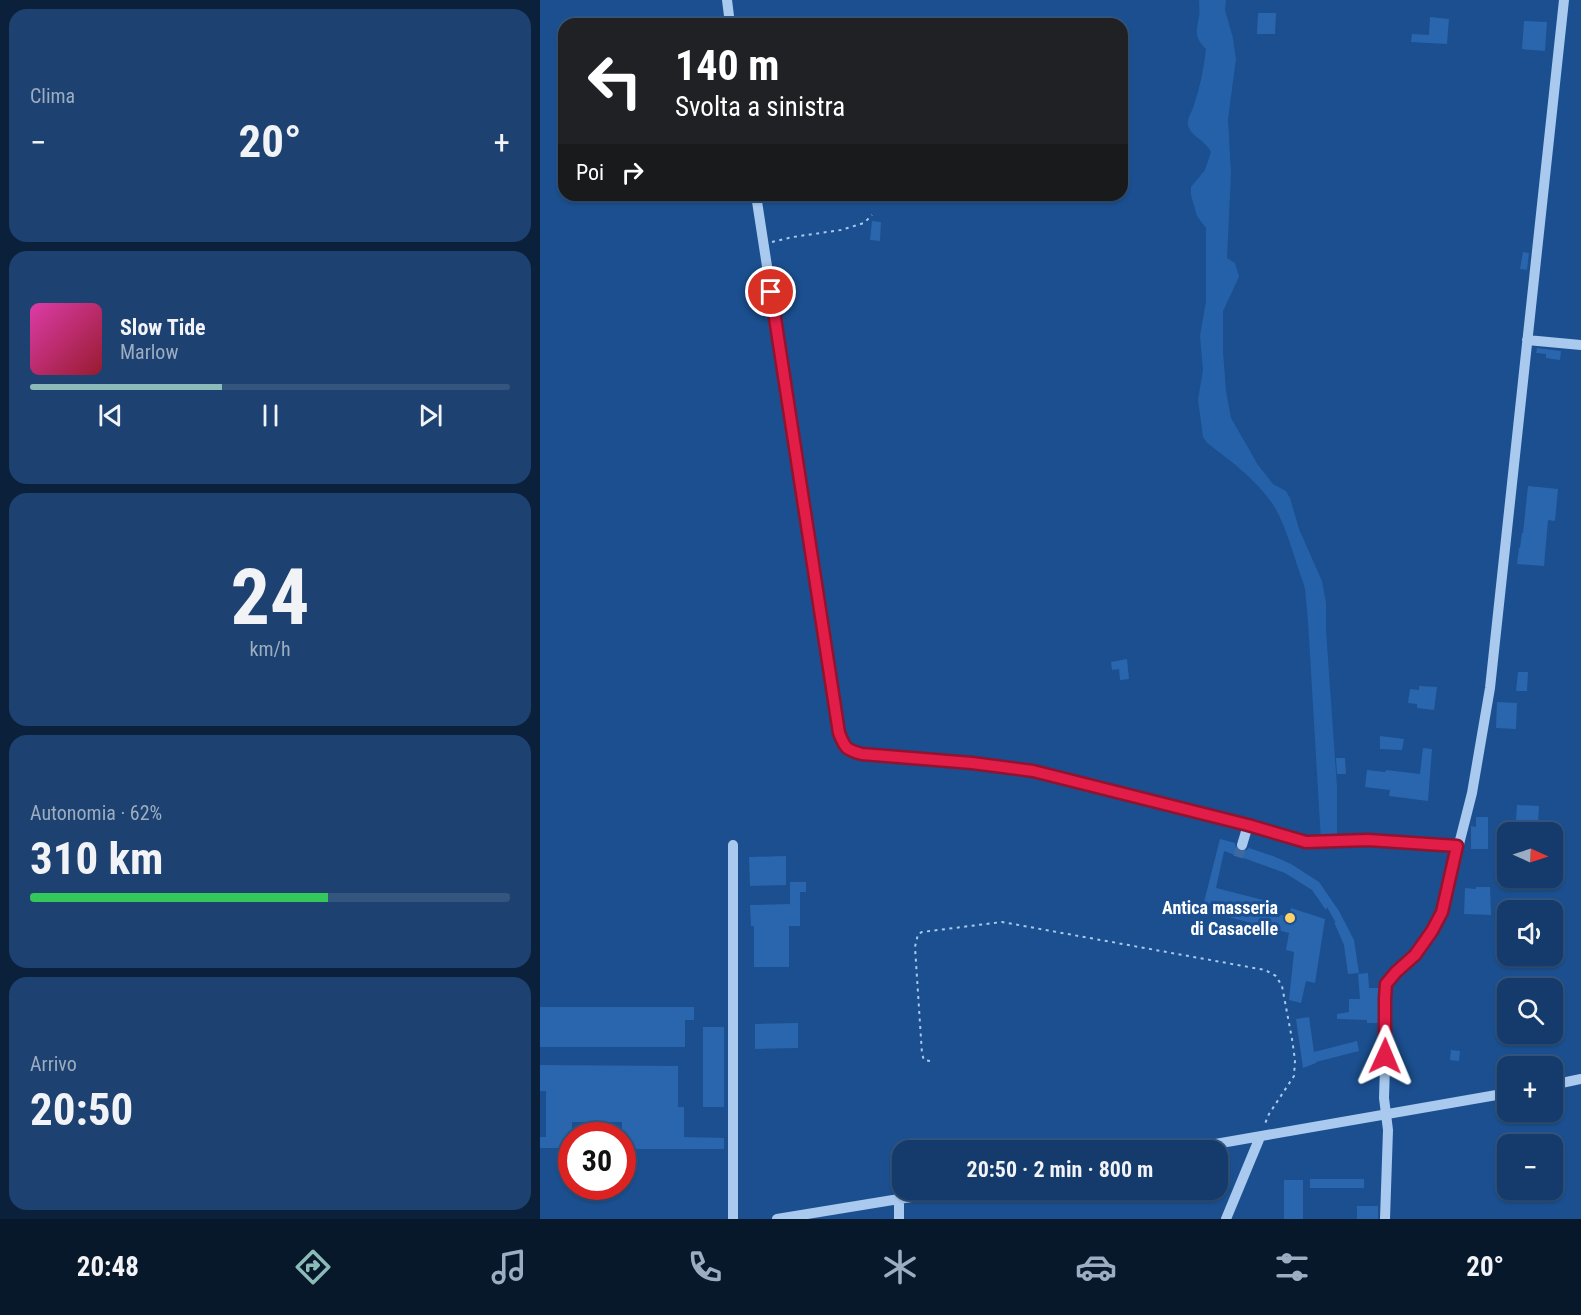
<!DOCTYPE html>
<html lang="it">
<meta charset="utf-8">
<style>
:root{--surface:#143b6b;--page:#1d4271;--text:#f1f3f6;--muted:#9dadc1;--line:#33557e;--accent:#8bbbb9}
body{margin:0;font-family:"Roboto Condensed",sans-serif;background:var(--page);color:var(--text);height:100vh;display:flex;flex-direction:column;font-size:22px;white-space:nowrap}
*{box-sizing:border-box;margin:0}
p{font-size:20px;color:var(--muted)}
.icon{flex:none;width:33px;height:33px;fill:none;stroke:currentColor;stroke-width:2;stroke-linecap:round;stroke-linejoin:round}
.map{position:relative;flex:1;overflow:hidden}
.side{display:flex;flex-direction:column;gap:9px;padding:9px;background:#0b203b;width:540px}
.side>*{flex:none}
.top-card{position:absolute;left:18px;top:18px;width:570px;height:183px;border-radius:18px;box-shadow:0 2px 4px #0004,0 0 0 2px var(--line);background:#202124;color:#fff;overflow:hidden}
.needle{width:39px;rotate:93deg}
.buttons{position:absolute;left:957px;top:822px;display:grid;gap:12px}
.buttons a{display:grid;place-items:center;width:66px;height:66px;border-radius:12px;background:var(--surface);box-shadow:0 2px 4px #0004,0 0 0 2px var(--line);font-size:30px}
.speed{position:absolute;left:18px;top:1122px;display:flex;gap:12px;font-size:30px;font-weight:700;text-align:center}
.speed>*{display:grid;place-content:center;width:78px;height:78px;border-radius:50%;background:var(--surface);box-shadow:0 2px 4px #0004,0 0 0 2px var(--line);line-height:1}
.speed .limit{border:9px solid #d22;background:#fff;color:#111}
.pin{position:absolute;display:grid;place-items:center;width:51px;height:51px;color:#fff;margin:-26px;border:3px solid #fff;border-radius:50%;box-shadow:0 2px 6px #0007}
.me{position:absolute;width:66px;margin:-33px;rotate:1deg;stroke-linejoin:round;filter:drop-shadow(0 0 4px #0008)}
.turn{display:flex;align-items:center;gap:21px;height:126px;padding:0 18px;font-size:27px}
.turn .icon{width:78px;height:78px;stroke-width:2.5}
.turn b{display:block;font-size:42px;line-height:51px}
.then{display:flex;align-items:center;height:57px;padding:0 18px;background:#0003;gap:12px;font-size:22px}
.big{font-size:45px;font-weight:700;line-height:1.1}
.side .tile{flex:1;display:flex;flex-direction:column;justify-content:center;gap:9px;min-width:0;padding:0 21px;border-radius:18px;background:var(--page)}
.side .dial{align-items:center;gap:0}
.dial b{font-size:78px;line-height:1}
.song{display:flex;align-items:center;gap:18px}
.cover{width:72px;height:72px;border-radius:9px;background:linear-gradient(135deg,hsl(320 70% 55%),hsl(350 70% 35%))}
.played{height:6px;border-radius:3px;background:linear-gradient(90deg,var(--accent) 40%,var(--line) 40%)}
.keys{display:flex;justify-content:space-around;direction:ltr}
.heat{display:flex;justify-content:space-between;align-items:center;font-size:33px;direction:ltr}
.charge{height:9px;border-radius:4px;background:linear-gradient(90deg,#34c759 62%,var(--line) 0)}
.trip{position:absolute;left:352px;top:1140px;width:336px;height:60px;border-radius:18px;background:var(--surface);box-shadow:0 2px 4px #0004,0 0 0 2px var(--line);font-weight:700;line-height:60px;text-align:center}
.tabs{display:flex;height:96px;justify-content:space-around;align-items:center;background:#08182b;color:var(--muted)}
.tabs .icon{width:42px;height:42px}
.tabs .selected{color:var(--accent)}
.tabs b{font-size:27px;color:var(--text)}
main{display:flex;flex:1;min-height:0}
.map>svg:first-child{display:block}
.green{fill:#2461a8}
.building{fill:#2a66ad}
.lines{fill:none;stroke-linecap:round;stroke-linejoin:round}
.minor-tunnel{stroke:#3d69a0;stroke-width:10;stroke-dasharray:10 5;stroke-linecap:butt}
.path{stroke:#a9c9ee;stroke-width:2;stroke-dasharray:3 4.5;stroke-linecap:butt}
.minor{stroke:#a9c9ee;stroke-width:10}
.route-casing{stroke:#92132f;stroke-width:15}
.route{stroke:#e11d48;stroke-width:10}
.poi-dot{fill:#ffd166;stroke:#1b4f8f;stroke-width:2}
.labels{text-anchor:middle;stroke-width:6;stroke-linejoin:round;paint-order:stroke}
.poi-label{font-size:18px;font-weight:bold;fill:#fff;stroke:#1b4f8f;text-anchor:end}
</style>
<main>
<section class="side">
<div class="tile"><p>Clima</p>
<div class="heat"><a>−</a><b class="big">20°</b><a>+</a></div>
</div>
<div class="tile">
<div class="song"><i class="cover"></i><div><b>Slow Tide</b><p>Marlow</p></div></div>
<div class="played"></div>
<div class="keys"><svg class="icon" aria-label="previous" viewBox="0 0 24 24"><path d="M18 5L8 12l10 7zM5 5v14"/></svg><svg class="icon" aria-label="pause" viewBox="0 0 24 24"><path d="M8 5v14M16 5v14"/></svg><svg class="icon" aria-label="next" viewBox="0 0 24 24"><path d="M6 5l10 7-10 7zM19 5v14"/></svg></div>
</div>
<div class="tile dial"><b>24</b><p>km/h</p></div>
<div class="tile"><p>Autonomia · 62%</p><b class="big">310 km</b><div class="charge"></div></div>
<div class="tile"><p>Arrivo</p><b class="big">20:50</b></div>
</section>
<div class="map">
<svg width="1041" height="1219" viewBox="0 0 1041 1219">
<rect width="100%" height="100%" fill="#1b4f8f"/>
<path class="green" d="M659,0h27l-1,10 8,28 3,21 -8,60 3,55 -4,84 8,5 4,14 -16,34v40l3,40 5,27 27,47 15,19 13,7 4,7 9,31 23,52 4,22v27l11,157v52l-16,2 -13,-220 -3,-32 -2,-7c-9,-24 -17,-58 -31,-79 -18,-25 -41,-42 -65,-60l-4,-6 -5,-37 5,-30 -3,-34 6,-35v-73l-9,-12 -6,-21v-8l14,-17 6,-18c-5,-11 -18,-15 -22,-24 -4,-8 3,-15 5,-23 6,-18 10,-37 12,-56 -13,-13 -9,-18 -7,-33 1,-5 0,-11 0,-16z"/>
<path class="building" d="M718,13h18l-1,21h-18z
M890,17l19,2 -2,25 -36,-2 1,-8 17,1z
M984,21l23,1 -2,29 -23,-2z
M332,221l9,1 -1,19 -10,-1z
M983,252l6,1 -2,17 -7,-1z
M997,348l24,3 -1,9 -14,-2v-4l-10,-1z
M988,486l30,3 -3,32 -7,-1 -4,46 -27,-2 2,-16h1l2,-15h1z
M587,659l2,20 -9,1 -1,-11 -7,1 -1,-8z
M978,672h10l-1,19h-11z
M879,686l18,1 -3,23 -17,-2v-4l-9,-1 2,-14 9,1z
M957,702l20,1 -1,26 -20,-1z
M840,736l24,3 -2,11 -22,-1z
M883,748l9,1 -4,52 -39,-5 1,-6 -25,-3 2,-17 18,2 1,-2 34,4z
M796,758h9l1,16h-9z
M977,805l22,1 -1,16 -22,-1z
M936,817h12v32h-17v-23l5,1z
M680,839l15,4 1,7 3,2h5l5,-4 24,8 18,8 28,18 20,29 15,29 5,33 -11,1 -4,-29 -10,-23 2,1 -9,-16 -1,3 -14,-20 -27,-17 -61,-22 -8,37 47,12 -7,8 33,9 2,-9 34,11 -10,64 -9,-2 -5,22 -12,-3 5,-48 -8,-2 3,-17 -87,-23z
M246,856v29l-36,1 -1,-29z
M250,882h16v10h-6v34h-11v41h-35v-41h-3l-1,-21 40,-1z
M936,887h14l1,28 -27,-1 1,-26 11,1z
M828,973l1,15h10l-1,10v25h-11v-3l-30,-1v-5l12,-2v-13h11l-2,-25z
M0,1007h154v13h-9v27h-145z
M769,1017l5,35 43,-11 2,10 -43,11v1l-13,5 -7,-49z
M258,1023v25l-43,1v-25z
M163,1027h21v80h-21z
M911,1050l9,1 -1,10 -9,-1z
M0,1065l138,1v41h6v30l40,1v11h-102v-27h-50v26h-32v-11h6v-46h-6z
M770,1179h54v9h-54z
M744,1180h19v39h-19z
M817,1206h21v13h-21z"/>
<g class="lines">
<path class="minor-tunnel" d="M698,857l4,-12"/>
<path class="path" d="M232,242l21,-5 48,-7 23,-7 8,-8
M390,1061l-6,-1 -2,-6 -7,-107 3,-13 4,-2 80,-10 263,48 11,6 6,10 10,53 3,21 -1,16 -25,38 -5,12"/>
<path class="minor" d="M187,0l3,24
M216,195l83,538c6,15 7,17 23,21l131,11 40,6 215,54 58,17 62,-2 89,6
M987,340l54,5
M193,845v374
M702,845l6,-20
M1012,1085l29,-6
M641,1150l327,-57
M237,1219l177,-29
M359,1219v-20
M686,1219l34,-82
M845,1219l3,-89 -4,-32 2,-63 -1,-37 2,-14 9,-12 19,-17 17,-24 10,-20 30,-118 18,-105 74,-688"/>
</g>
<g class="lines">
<defs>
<path id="route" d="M231,292l68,441c6,15 7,17 23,21l110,9 61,8 215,54 58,17 62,-2 89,6 -15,66 -10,19 -17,24 -19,17 -10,12 -1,14v58"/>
</defs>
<use href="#route" class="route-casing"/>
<use href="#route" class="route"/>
</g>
<circle class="poi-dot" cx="750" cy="918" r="6"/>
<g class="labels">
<g class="poi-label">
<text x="738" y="914">Antica masseria<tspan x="738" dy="21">di Casacelle</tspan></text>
</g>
</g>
</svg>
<div class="buttons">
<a><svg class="needle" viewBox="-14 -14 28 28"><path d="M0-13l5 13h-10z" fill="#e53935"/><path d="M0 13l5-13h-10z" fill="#9dadc1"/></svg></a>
<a><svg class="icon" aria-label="sound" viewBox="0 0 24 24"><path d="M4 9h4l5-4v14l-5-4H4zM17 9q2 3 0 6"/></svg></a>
<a><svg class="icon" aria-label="search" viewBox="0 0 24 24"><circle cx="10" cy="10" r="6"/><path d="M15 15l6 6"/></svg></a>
<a>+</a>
<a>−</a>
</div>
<div class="speed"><div class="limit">30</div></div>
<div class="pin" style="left:231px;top:292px;background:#d93025"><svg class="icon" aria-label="arrive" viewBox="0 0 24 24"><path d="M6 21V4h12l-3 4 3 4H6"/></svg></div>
<svg class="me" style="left:845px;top:1056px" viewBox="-20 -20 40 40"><path d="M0-17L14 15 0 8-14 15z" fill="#e11d48" stroke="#fff" stroke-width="4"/></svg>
<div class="trip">20:50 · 2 min · 800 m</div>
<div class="top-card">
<div class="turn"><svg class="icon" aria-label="left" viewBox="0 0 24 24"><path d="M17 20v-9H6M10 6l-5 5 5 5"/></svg><div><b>140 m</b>Svolta a sinistra</div></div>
<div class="then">Poi<svg class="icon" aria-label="right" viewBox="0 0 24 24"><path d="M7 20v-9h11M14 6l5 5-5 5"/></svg></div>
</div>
</div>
</main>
<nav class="tabs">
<b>20:48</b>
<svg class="icon selected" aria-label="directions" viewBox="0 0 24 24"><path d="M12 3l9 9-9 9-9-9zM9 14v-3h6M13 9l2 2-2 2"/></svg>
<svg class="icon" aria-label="music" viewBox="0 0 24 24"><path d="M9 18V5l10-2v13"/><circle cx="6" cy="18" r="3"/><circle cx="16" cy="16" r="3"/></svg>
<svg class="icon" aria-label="phone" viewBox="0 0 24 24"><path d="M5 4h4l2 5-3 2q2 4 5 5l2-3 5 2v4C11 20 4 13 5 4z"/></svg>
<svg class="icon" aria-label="climate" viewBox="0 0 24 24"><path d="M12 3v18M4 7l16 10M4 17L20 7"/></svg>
<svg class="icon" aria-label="car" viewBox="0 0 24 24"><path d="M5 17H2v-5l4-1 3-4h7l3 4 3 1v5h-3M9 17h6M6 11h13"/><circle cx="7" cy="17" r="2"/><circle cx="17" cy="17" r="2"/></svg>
<svg class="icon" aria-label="filters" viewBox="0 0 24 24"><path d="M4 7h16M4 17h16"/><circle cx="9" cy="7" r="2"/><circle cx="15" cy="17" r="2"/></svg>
<b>20°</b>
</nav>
